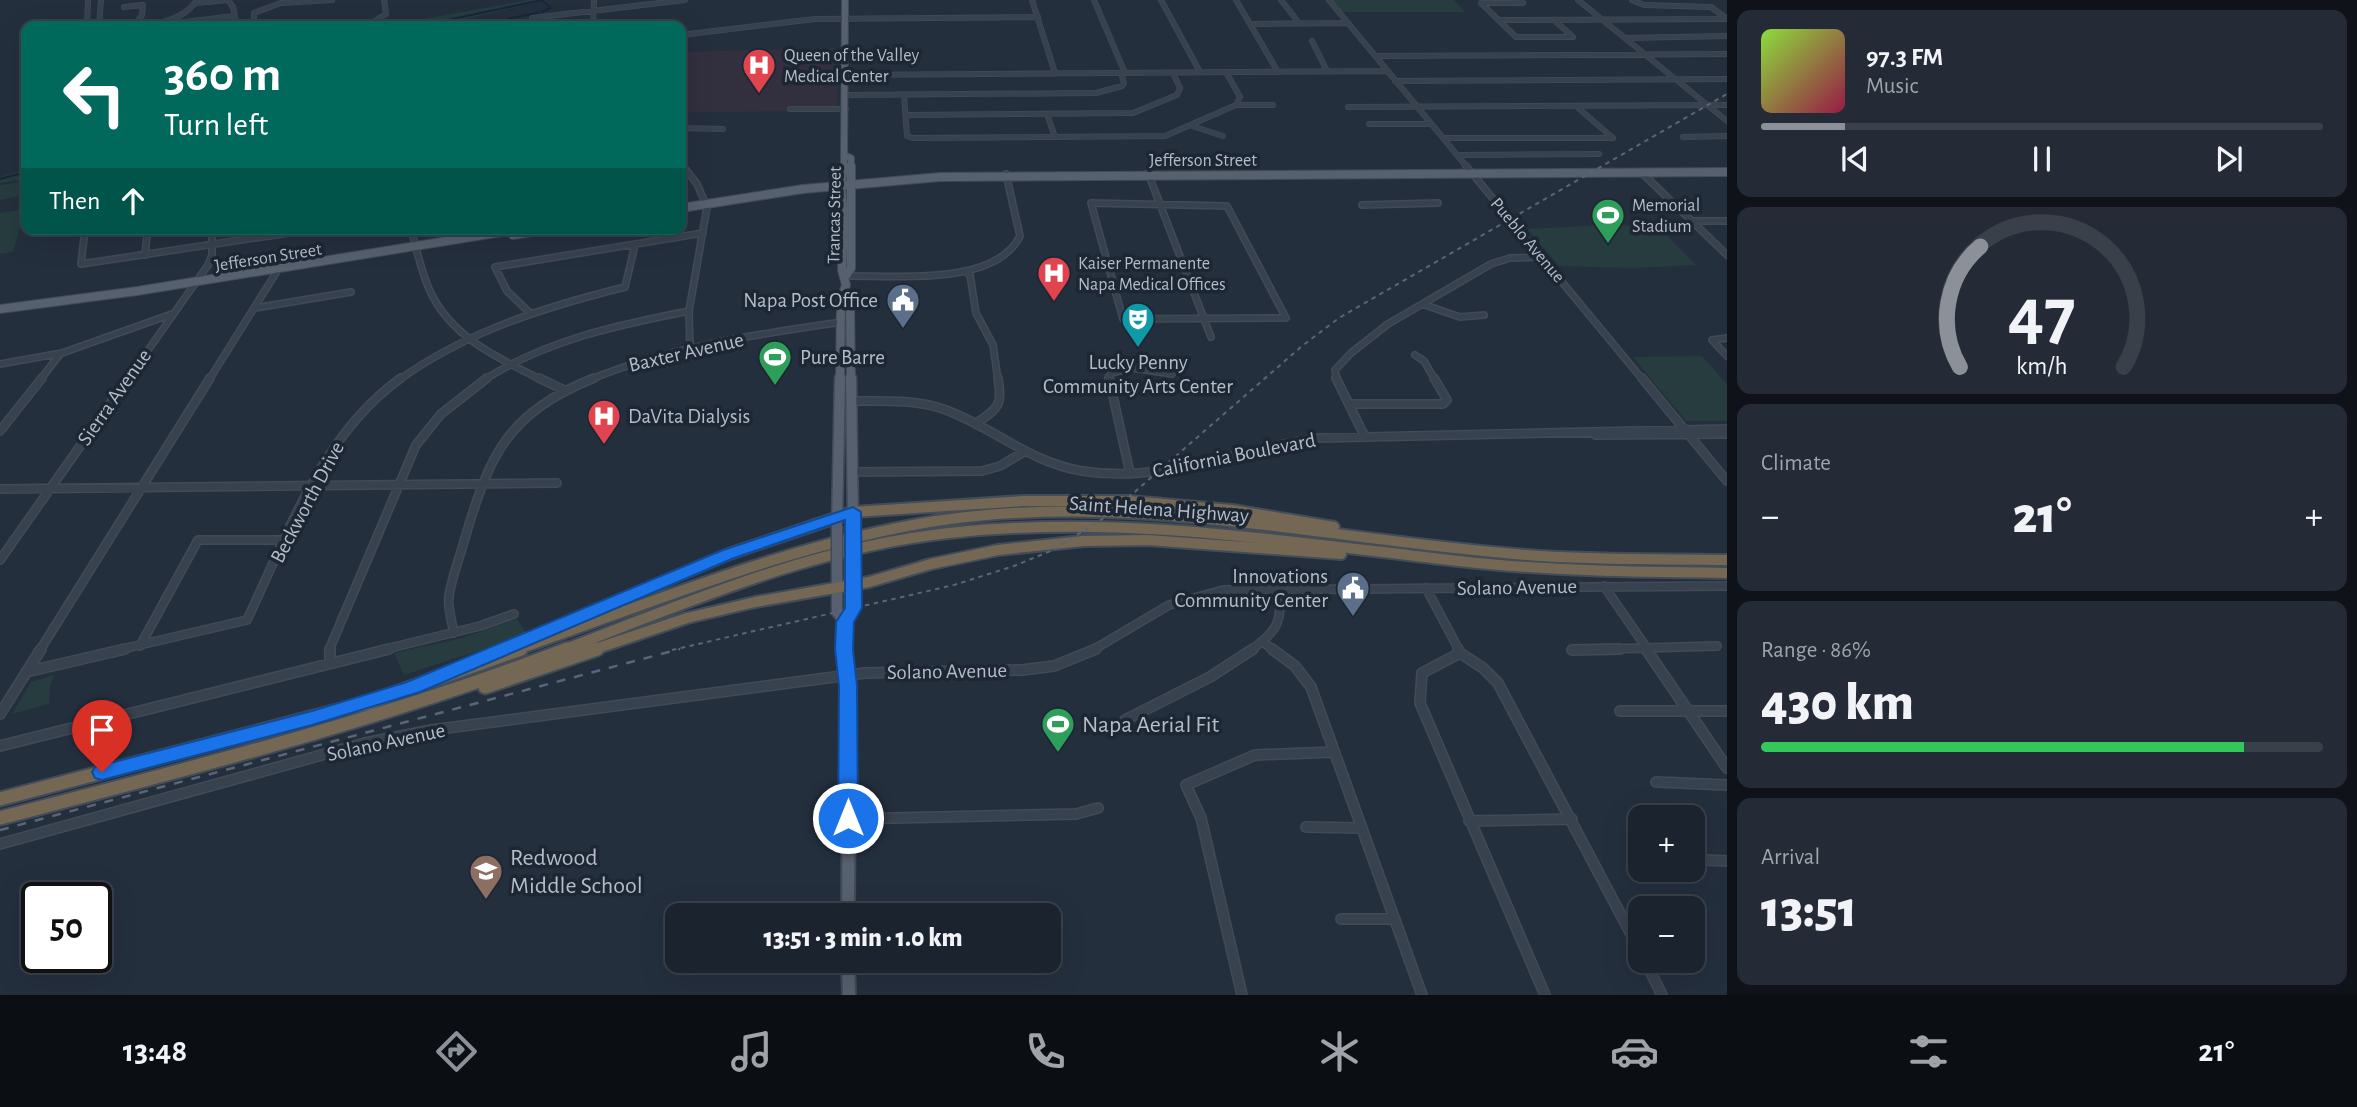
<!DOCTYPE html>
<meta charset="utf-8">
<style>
:root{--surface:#1b232e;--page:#242b36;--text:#f1f3f6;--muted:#a0a4aa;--line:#39404a;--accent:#8c9099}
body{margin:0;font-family:"Alegreya Sans",sans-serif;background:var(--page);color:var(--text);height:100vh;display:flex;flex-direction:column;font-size:26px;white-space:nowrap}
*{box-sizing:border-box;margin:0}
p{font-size:23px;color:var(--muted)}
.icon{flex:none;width:38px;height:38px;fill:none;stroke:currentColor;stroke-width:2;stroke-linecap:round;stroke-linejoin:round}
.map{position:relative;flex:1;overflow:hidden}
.side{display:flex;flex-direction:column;gap:10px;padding:10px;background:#0f1319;width:630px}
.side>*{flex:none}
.top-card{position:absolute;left:21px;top:21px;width:665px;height:214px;border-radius:14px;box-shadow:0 7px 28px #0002,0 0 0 2px var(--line);background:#00695c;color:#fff;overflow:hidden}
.fabs{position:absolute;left:1628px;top:805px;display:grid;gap:14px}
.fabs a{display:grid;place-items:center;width:77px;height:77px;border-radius:14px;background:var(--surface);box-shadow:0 7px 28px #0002,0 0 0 2px var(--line);font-size:35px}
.speed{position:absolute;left:21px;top:882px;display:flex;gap:14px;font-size:35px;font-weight:700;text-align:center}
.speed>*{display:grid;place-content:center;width:91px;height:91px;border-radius:50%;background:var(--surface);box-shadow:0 7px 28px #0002,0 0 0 2px var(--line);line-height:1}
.speed .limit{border:4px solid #111;border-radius:10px;background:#fff;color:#111}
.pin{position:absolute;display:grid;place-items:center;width:60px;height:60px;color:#fff;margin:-72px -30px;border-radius:50% 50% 50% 0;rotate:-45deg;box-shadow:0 0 7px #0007}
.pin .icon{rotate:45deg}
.me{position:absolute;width:77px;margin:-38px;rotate:0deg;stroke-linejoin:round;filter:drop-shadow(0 0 5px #0008)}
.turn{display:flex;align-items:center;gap:24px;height:147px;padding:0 28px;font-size:32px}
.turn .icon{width:91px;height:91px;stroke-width:2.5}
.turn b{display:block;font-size:49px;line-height:60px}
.then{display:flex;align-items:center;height:66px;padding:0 28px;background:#0003;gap:14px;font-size:26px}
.big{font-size:52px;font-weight:800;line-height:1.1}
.side .card{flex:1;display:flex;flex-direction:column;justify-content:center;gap:10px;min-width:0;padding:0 24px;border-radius:14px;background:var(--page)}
.side .dial{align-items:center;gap:0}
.dial svg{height:182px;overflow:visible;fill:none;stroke:var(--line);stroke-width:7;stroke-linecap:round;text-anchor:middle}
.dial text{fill:var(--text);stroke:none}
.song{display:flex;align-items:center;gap:21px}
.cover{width:84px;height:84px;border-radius:10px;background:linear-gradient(135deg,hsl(90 70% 55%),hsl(340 70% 35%))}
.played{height:7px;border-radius:4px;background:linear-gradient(90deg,var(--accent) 15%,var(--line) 15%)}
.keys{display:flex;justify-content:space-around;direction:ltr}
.heat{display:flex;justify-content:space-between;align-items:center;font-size:38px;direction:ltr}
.charge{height:10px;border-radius:5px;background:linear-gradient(90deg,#34c759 86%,var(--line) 0)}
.trip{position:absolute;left:665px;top:903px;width:396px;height:70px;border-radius:14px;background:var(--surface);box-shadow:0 7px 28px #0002,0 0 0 2px var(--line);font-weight:800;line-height:70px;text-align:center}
.tab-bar{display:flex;height:112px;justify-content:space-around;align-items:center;background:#0b0e12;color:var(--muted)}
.tab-bar .icon{width:49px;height:49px}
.tab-bar .current{color:var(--accent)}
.tab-bar b{font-size:32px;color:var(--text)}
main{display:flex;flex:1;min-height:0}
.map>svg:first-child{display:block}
.medical{fill:#32303f}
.green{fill:#263c3f}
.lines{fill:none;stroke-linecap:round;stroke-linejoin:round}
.stream{stroke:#17263c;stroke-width:2}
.minor-far3-casing{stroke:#414a57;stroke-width:6}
.minor-far2-casing{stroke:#414a57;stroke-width:8}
.minor-far1-casing{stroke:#414a57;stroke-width:10}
.minor-casing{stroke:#414a57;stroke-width:12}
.major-far3-casing{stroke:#414a57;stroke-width:8}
.major-far2-casing{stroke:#414a57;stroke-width:10}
.major-far1-casing{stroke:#414a57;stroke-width:13}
.major-casing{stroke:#414a57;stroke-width:16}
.highway-far1-casing{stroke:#434c59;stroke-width:14}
.highway-casing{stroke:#434c59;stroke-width:17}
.minor-far3{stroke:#38414e;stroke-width:4.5}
.minor-far2{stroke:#38414e;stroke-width:5}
.minor-far1{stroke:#38414e;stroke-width:7}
.minor{stroke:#38414e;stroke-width:9}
.major-far3{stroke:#56606e;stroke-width:6}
.major-far2{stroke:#56606e;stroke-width:8}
.major-far1{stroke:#56606e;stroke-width:10}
.major{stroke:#56606e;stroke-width:12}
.highway-far1{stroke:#746855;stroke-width:10}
.highway{stroke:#746855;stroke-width:13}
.rail-far1{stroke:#5a6575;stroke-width:2;stroke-dasharray:4.5 4.5;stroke-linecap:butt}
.rail{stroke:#5a6575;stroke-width:2.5;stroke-dasharray:9 9;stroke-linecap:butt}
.major-bridge-casing{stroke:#414a57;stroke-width:13;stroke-linecap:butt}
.major-bridge{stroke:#56606e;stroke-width:10}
.route{fill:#1a73e8;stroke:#114b97;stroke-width:2}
.labels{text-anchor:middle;stroke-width:7;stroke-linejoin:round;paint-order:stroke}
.far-poi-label{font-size:18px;fill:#b4bcc9;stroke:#1d2633;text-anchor:start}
.far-street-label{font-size:18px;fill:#b4bcc9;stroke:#1d2633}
.poi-label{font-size:21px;fill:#b4bcc9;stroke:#1d2633;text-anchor:end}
.street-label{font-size:21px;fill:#b4bcc9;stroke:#1d2633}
.near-poi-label{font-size:24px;fill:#b4bcc9;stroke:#1d2633;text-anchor:start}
</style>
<main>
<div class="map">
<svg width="1727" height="995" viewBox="0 0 1727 995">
<rect width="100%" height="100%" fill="#242f3e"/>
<path class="medical" d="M839,48l-2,63 -156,1v-60z"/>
<path class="green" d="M529,0h18l-112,26h-33l15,-6z
M1329,0h125l11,12h-126z
M26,169v26l-26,5v-15l21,-3 1,-2 -22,3v-6z
M25,209l-12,43 -13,2v-41z
M1604,225l55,2 37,38 -63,3 -74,-2 -32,-37z
M1702,356l25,28v37h-41l-53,-64z
M517,619l10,16 -123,40 -10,-22 68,-15z
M54,675l-4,12 -1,17 -37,10 19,-32z"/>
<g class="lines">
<path class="stream" d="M542,12l9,-4 -8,-7
M420,26l122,-26
M492,26l19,-8 27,-5
M0,179l26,-7"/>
<defs>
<path id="minor-far3" d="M228,0l5,7 4,19
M1032,0l23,73
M1094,0l31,73
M1161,0l39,72
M1236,0l42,72
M1281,0l18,23
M1329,0l138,167
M1521,0l2,3h-42l35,34h57
M1578,0l149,121
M1632,0l12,5 67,2 15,11
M195,3l33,-3
M124,7l19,-2 -1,10 -6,9
M532,18l153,-18
M1499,20l228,-1
M1554,20l19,17
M169,24l65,-8
M1252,24l96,-1
M87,26l1,-26
M99,26l2,-26
M111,26c31,-2 67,2 86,-26
M254,26v-13l27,-10 51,-3
M367,26l19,-12 -2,-14
M593,26l1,-26
M681,35l134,-16 223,-2
M1625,38l102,-2
M1312,41l15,30
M1376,56l351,-2
M1226,72l14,25 -4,8
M845,75l543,-4
M1395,81l332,-2
M846,95l250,-2 26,-7 2,-3 -3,-10
M904,95l3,41 6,2 252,-2 71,-31h37
M1348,107l379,-2
M1577,107l36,31
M790,109h56
M1047,114l8,23
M907,115l226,-2 44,-18 3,-7 -7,-15
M1369,124h62
M1192,126l31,10
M681,128l42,1
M1683,137l44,-1
M1444,138h169
M1457,155l142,-1
M681,164l3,3"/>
<path id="minor-far2" d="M683,166l14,18 10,23 -18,104 1,39
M1466,166l177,214
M1641,172l86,83
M1148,173l63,164
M1091,203l136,3 59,112 -163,1z
M1362,205l76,-2
M1692,221h35
M85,229l-4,35 234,-35
M411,229c6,21 10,43 19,62 21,46 69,68 112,89
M145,255l2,-20
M966,272l4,3 6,38 17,32 5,35
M846,276c48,-1 149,11 174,-40l-14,-62
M1422,304l38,13 24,-2
M255,308l96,-16
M530,313l-23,-22 -12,-24 208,-34
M1712,340l15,16
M1712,340l15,-2
M1415,355l9,6 11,19
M0,364l62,-11 110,-39
M40,380l21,-27
M127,380l81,-115 4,-10v-26
M209,380l70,-112
M399,380c68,-49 146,-73 226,-93l10,-42
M484,380c62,-40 134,-55 205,-69
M589,380c80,-33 168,-46 253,-58
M1108,380l3,-7 22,-5 39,6
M1337,380l-2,-10 16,-17 37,-29 103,-60 19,-6 32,-1"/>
<path id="minor-far1" d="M539,378l25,12
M1109,378l21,95
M1336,378l29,59
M1642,378l85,103
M851,401c32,0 65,-2 95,9 48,18 85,53 136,61 83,13 157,-23 237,-33l408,-9
M1350,404h93l4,-4 -13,-22
M975,424c23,-16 28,-17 23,-46
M0,431l42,-53
M1595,435l132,-1
M853,472l129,-1 18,-5 22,-13
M0,489l557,-6
M0,560l128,-182
M1604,586l44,64
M1426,588l33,62
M454,633c-2,-11 -7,-26 -5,-37 3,-20 11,-39 16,-58 25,-85 43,-125 129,-160
M1264,643l10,7
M140,646l58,-106h87
M40,650l170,-272
M118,650l129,-30c41,-86 74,-185 154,-242
M329,650l87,-205 25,-31 46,-36
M382,650l98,-24 34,-12
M1093,650l76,-45 54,-15 504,-4
M1251,650c25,-18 33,-29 27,-60
M1572,650l145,-4"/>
<path id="minor" d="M330,649v14
M1272,649l23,17 16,21 111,308
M1458,649l2,4 -38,20 -2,30 125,292
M1646,649l81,119
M1572,650l48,-1
M1460,653l23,15 15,15 142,268
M26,672l99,-23
M1620,711h107
M0,714l41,-65
M1125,720l85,-43 43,-28
M0,746l389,-97
M1656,782l71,3
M848,819l228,-5 22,-6
M1469,821l103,-2
M1306,827l55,1
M0,844l365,-101 67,-13 433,-57 157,-3 32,-4 42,-17
M1705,860l22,1
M1341,919h54
M1645,961l17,34
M1242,995l-41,-177 -15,-33 69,-30 79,-3"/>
<path id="major-far3" d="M846,156l5,2v9
M844,167l1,-167"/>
<path id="major-far2" d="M681,208l122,-19 137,-12 787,-5
M513,235l37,-6
M846,276l5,-8v-102
M845,294l5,7 1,79
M0,309l137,-18 384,-62
M840,380l1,-80 5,-15 -4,-15 2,-52 -3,-33 3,-19"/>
<path id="major-far1" d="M851,378l2,141
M837,522l3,-144
M837,574v38l8,10
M844,650l1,-28 8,-14v-39"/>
<path id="major" d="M844,649l5,81 -1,185
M848,961l1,34"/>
<path id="highway-far1" d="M516,644l213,-90 124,-42 171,-11h105l103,9 102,17
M516,650c138,-48 275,-106 420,-129 202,-31 404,22 605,35 62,4 124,3 186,4
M563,650c125,-48 252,-103 386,-117 172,-19 340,9 510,28 89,10 179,11 268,12
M592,650l95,-32 68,-16 114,-20 62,-18 67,-14 85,-9 65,-1 193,14"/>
<path id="highway" d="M485,687l112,-38
M0,799l368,-96 153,-54
M0,818c192,-50 382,-98 567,-169"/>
</defs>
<use href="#minor-far3" class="minor-far3-casing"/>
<use href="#minor-far2" class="minor-far2-casing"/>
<use href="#minor-far1" class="minor-far1-casing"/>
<use href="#minor" class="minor-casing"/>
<use href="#major-far3" class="major-far3-casing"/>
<use href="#major-far2" class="major-far2-casing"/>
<use href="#major-far1" class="major-far1-casing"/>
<use href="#major" class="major-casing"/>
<use href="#highway-far1" class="highway-far1-casing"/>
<use href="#highway" class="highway-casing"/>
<use href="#minor-far3" class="minor-far3"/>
<use href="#minor-far2" class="minor-far2"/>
<use href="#minor-far1" class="minor-far1"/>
<use href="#minor" class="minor"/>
<use href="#major-far3" class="major-far3"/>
<use href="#major-far2" class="major-far2"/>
<use href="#major-far1" class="major-far1"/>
<use href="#major" class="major"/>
<use href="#highway-far1" class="highway-far1"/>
<use href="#highway" class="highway"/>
<path class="rail-far1" d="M672,650l282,-65 60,-19 39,-16 54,-34 195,-170 37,-28 388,-224"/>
<path class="rail" d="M0,830l680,-181"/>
<defs>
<path id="major-bridge" d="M853,524v45
M837,526v48"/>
</defs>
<use href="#major-bridge" class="major-bridge-casing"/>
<use href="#major-bridge" class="major-bridge"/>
</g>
<path class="route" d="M853,507l8,5 1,96 -8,14 -1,27 4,37 1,132 -3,6 -7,2 -7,-2 -3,-6 1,-132 -4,-37 1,-27 9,-14v-88l-111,38 -314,134 -108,33 -210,55 -7,-2 -3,-6 3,-5 7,-2 210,-54 95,-29 316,-132z"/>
<defs>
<symbol id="hospital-pin" viewBox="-11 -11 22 30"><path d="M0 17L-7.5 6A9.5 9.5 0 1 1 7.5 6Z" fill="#e0444e" stroke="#1d2633"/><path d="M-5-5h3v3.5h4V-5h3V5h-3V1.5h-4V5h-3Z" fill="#fff"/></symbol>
<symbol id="stadium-pin" viewBox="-11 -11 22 30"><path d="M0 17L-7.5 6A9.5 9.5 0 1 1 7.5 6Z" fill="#2e9e5b" stroke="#1d2633"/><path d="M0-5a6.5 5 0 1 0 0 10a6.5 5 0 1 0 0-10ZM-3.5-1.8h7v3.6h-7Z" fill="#fff"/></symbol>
<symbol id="civic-pin" viewBox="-11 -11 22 30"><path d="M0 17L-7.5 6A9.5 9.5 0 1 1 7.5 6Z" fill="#5c6f8a" stroke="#1d2633"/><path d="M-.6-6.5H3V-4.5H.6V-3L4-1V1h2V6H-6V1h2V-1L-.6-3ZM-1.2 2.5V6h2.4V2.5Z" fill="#fff"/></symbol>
<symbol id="theatre-pin" viewBox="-11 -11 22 30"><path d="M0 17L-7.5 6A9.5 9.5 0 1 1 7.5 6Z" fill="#0f9aa8" stroke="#1d2633"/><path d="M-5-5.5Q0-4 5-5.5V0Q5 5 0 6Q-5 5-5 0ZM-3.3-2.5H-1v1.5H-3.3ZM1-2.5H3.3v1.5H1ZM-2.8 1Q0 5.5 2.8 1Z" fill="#fff"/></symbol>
<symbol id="school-pin" viewBox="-11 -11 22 30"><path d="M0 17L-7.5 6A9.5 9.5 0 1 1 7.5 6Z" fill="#8d6e63" stroke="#1d2633"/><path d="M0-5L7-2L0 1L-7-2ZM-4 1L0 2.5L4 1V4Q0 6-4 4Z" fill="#fff"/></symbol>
</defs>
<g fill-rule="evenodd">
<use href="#hospital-pin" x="740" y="46" width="38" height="52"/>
<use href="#stadium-pin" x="1589" y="196" width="38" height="52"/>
<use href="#hospital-pin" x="1035" y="254" width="38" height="52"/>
<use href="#civic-pin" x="884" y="281" width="38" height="52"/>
<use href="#theatre-pin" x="1119" y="300" width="38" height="52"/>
<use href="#stadium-pin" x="756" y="338" width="38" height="52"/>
<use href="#hospital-pin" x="585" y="397" width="38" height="52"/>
<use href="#civic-pin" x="1334" y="569" width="38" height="52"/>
<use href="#stadium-pin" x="1039" y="705" width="38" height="52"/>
<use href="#school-pin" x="467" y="852" width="38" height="52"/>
</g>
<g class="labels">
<g class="far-poi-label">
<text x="784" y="61">Queen of the Valley<tspan x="784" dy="21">Medical Center</tspan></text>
<text x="1632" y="211">Memorial<tspan x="1632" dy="21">Stadium</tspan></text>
<text x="1078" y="269">Kaiser Permanente<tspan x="1078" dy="21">Napa Medical Offices</tspan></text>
</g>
<g class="far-street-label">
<text x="1203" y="166">Jefferson Street</text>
<text transform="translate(834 215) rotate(-89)" y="6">Trancas Street</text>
<text transform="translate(1528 240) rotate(50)" y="6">Pueblo Avenue</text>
<text transform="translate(268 257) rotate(-9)" y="6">Jefferson Street</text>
</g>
<g class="poi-label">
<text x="878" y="307">Napa Post Office</text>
<text x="800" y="364" text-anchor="start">Pure Barre</text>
<text x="1138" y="369" text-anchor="middle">Lucky Penny<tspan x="1138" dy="24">Community Arts Center</tspan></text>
<text x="628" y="423" text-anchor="start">DaVita Dialysis</text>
<text x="1328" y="583">Innovations<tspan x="1328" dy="24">Community Center</tspan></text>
</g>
<g class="street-label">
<text transform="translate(686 352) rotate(-13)" y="7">Baxter Avenue</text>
<text transform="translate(114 397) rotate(-55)" y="7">Sierra Avenue</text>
<text transform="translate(1234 455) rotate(-11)" y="7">California Boulevard</text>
<text transform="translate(307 502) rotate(-62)" y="7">Beckworth Drive</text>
<text transform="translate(1159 509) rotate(4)" y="7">Saint Helena Highway</text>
<text transform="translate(1517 587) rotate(-1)" y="7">Solano Avenue</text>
<text transform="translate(947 671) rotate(-1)" y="7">Solano Avenue</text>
<text transform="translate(386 742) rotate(-12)" y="7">Solano Avenue</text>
</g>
<g class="near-poi-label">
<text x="1082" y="732">Napa Aerial Fit</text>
<text x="510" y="865">Redwood<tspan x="510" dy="28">Middle School</tspan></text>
</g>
</g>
</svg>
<div class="fabs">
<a>+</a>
<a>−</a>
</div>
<div class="speed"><div class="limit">50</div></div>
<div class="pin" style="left:102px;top:772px;background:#d93025"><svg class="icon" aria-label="arrive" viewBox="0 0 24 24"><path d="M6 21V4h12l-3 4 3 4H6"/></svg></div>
<svg class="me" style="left:848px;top:818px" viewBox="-20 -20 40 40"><circle r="17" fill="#1a73e8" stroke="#fff" stroke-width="3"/><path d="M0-11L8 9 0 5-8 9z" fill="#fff"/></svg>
<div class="trip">13:51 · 3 min · 1.0 km</div>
<div class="top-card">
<div class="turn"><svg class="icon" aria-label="left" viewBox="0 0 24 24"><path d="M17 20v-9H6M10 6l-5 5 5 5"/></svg><div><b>360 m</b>Turn left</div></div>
<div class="then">Then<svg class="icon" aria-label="ahead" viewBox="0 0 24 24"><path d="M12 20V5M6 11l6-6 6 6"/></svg></div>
</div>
</div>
<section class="side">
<div class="card">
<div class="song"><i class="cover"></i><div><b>97.3 FM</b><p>Music</p></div></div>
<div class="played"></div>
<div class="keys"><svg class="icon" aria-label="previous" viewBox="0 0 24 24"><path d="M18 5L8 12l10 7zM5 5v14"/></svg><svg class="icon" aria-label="pause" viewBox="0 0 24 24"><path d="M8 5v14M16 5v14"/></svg><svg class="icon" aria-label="next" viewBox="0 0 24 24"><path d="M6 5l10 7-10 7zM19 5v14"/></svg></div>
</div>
<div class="card dial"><svg viewBox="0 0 100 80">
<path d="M14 69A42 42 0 1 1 86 69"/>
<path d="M14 69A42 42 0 0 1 23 16" stroke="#8c9099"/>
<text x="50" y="56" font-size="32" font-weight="700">47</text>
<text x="50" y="72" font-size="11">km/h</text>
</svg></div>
<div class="card"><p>Climate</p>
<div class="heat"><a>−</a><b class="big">21°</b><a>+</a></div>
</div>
<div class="card"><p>Range · 86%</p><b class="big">430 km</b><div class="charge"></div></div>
<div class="card"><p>Arrival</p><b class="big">13:51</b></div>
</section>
</main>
<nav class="tab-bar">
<b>13:48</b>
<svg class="icon current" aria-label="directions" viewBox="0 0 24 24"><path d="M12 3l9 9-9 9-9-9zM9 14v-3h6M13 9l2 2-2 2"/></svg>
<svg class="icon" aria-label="music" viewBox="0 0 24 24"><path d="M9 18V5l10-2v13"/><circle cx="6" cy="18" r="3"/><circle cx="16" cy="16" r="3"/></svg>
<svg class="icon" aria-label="phone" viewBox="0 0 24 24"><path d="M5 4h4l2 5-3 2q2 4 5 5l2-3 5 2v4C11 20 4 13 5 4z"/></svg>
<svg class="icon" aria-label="climate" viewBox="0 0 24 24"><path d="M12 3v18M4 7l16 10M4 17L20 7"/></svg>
<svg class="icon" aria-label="car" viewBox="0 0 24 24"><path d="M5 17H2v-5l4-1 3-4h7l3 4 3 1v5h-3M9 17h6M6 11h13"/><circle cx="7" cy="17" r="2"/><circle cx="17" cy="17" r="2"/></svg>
<svg class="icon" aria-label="filters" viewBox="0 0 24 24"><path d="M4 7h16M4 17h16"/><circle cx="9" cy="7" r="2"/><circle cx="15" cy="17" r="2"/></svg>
<b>21°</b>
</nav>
